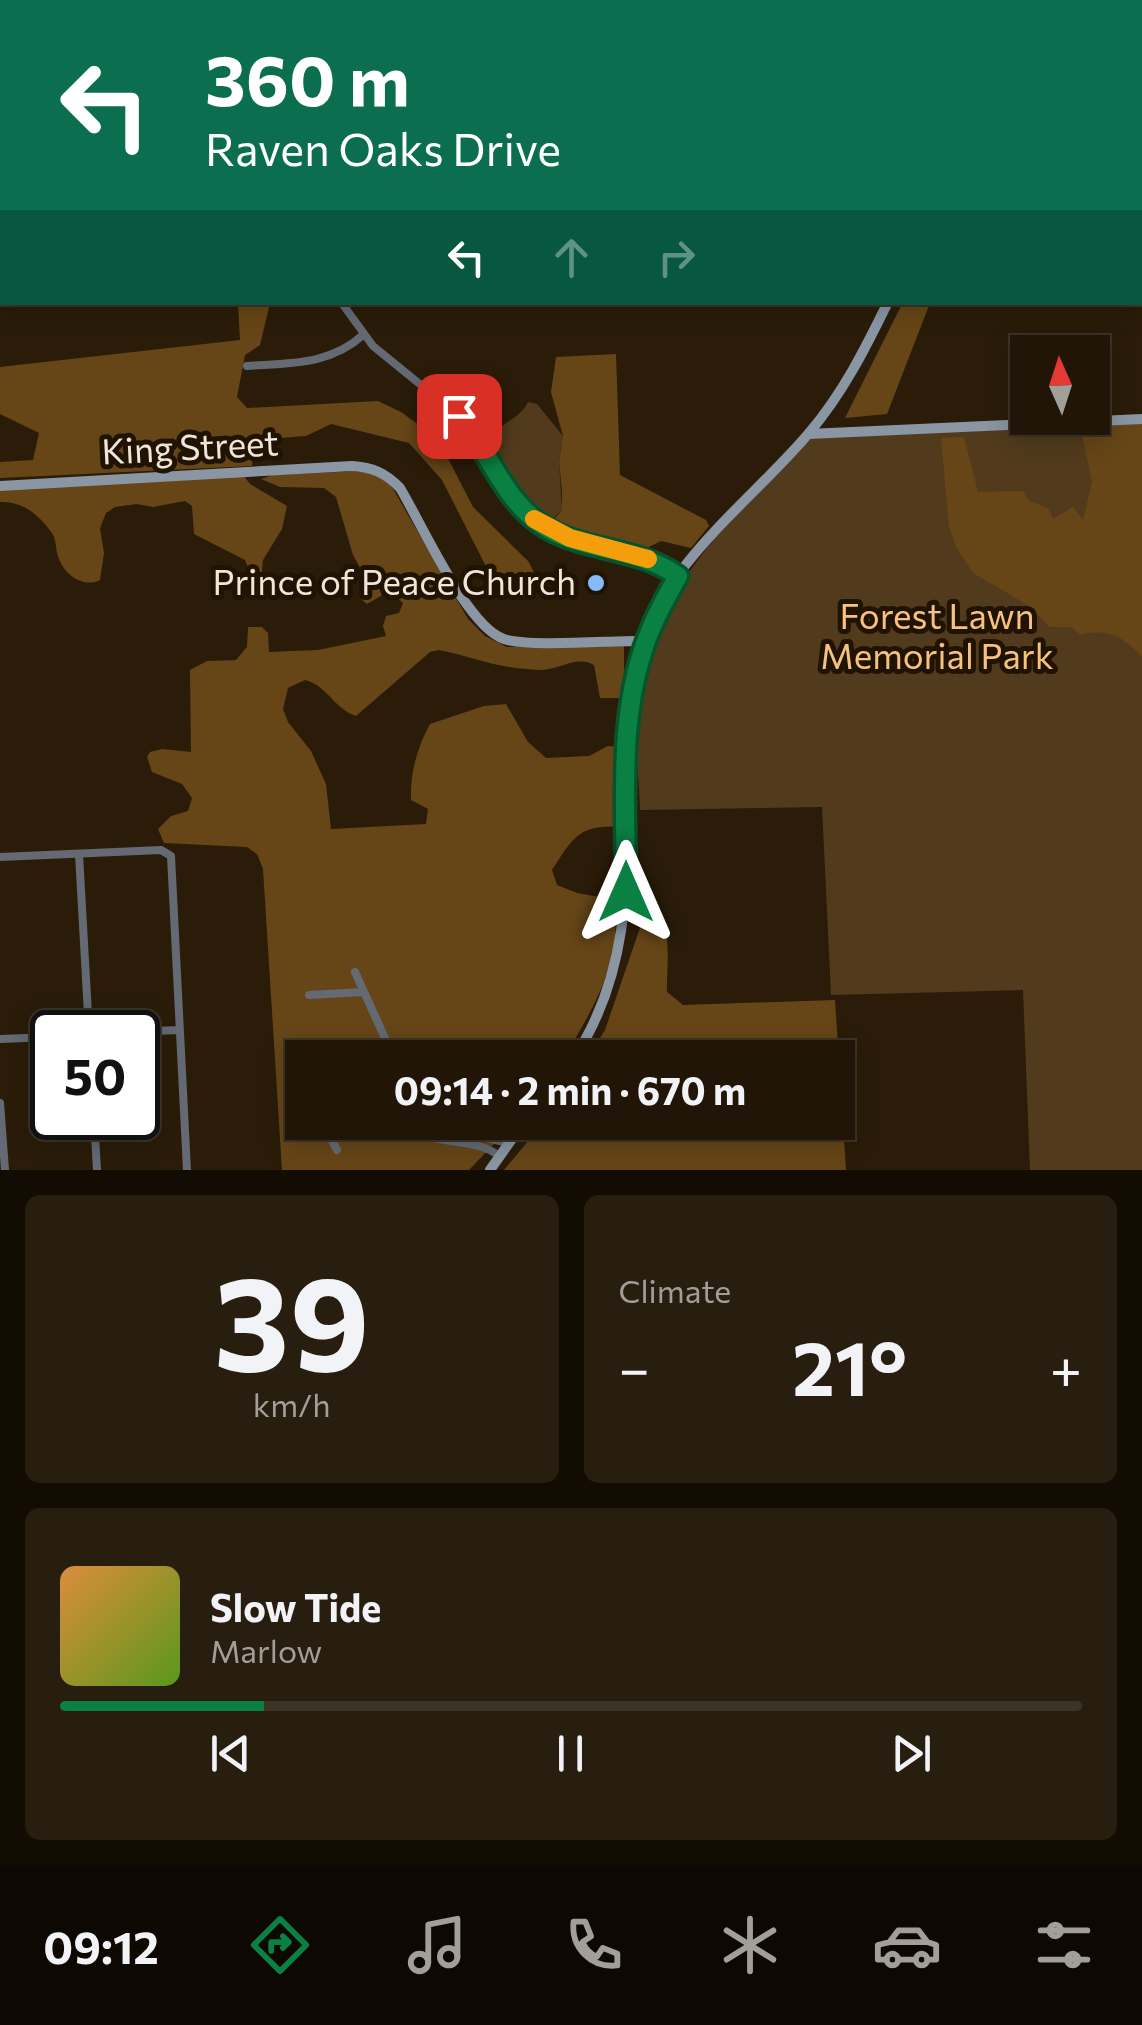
<!DOCTYPE html>
<meta charset="utf-8">
<style>
:root{--surface:#201506;--page:#281e10;--text:#f1f3f6;--muted:#a29f9b;--line:#3d3428;--accent:#0b8043}
body{margin:0;font-family:Commissioner,sans-serif;background:var(--page);color:var(--text);height:100vh;display:flex;flex-direction:column;font-size:38px;white-space:nowrap}
*{box-sizing:border-box;margin:0}
p{font-size:32px;color:var(--muted)}
.icon{flex:none;width:55px;height:55px;fill:none;stroke:currentColor;stroke-width:2;stroke-linecap:round;stroke-linejoin:round}
.map{position:relative;height:1170px;overflow:hidden}
.drawer{display:flex;flex-direction:column;gap:25px;padding:25px;background:#120c03;flex:1}
.drawer>*{flex:none}
.hud{position:absolute;left:0px;top:0px;width:1142px;height:305px;box-shadow:0 5px 25px #0003,0 0 0 2px var(--line);background:#0b6e4f;color:#fff;overflow:hidden}
.needle{width:65px;rotate:357deg}
.buttons{position:absolute;left:1010px;top:335px;display:grid;gap:20px}
.buttons a{display:grid;place-items:center;width:100px;height:100px;border-radius:0px;background:var(--surface);box-shadow:0 5px 25px #0003,0 0 0 2px var(--line);font-size:50px}
.speed{position:absolute;left:30px;top:1010px;display:flex;gap:20px;font-size:50px;font-weight:700;text-align:center}
.speed>*{display:grid;place-content:center;width:130px;height:130px;border-radius:50%;background:var(--surface);box-shadow:0 5px 25px #0003,0 0 0 2px var(--line);line-height:1}
.speed .limit{border:5px solid #111;border-radius:15px;background:#fff;color:#111}
.pin{position:absolute;display:grid;place-items:center;width:85px;height:85px;color:#fff;margin:-42px;border-radius:20px;box-shadow:0 5px 15px #0006}
.me{position:absolute;width:110px;margin:-55px;rotate:0deg;stroke-linejoin:round;filter:drop-shadow(0 0 8px #0008)}
.turn{display:flex;align-items:center;gap:35px;height:210px;padding:0 40px;font-size:45px}
.turn .icon{width:130px;height:130px;stroke-width:2.5}
.turn b{display:block;font-size:70px;line-height:85px}
.lanes{display:flex;align-items:center;height:95px;padding:0 40px;background:#0003;justify-content:center;gap:50px;direction:ltr}
.lanes .off{opacity:.35}
.big{font-size:75px;font-weight:700;line-height:1.1}
.drawer .tile{flex:1;display:flex;flex-direction:column;justify-content:center;gap:15px;min-width:0;padding:0 35px;border-radius:15px;background:var(--page)}
.drawer .dial{align-items:center;gap:0}
.dial b{font-size:130px;line-height:1}
.song{display:flex;align-items:center;gap:30px}
.cover{width:120px;height:120px;border-radius:15px;background:linear-gradient(135deg,hsl(30 70% 55%),hsl(90 70% 35%))}
.played{height:10px;border-radius:5px;background:linear-gradient(90deg,var(--accent) 20%,var(--line) 20%)}
.keys{display:flex;justify-content:space-around;direction:ltr}
.heat{display:flex;justify-content:space-between;align-items:center;font-size:55px;direction:ltr}
.drawer .tiles{flex:1;display:grid;gap:25px;grid-template-columns:1fr 1fr}
.tile:last-child{grid-column:span 2}
.trip{position:absolute;left:285px;top:1040px;width:570px;height:100px;border-radius:0px;background:var(--surface);box-shadow:0 5px 25px #0003,0 0 0 2px var(--line);font-weight:700;line-height:100px;text-align:center}
.tabs{display:flex;height:160px;justify-content:space-around;align-items:center;background:#0d0802;color:var(--muted)}
.tabs .icon{width:70px;height:70px}
.tabs .active{color:var(--accent)}
.tabs b{font-size:45px;color:var(--text)}
.map>svg:first-child{display:block}
.green{fill:#513b1c}
.forest{fill:#664617}
.lines{fill:none;stroke-linecap:round;stroke-linejoin:round}
.street{stroke:#636a74;stroke-width:8}
.secondary{stroke:#8a96a4;stroke-width:10}
.route-casing{stroke:#07532c;stroke-width:25}
.route{stroke:#0b8043;stroke-width:18}
.slow{stroke:#f59e0b;stroke-width:18}
.poi-dot{fill:#86bbfb;stroke:#201302;stroke-width:4}
.labels{text-anchor:middle;stroke-width:10;stroke-linejoin:round;paint-order:stroke}
.street-label{font-size:35px;fill:#f0e6da;stroke:#201302}
.poi-label{font-size:35px;fill:#f0e6da;stroke:#201302;text-anchor:end}
.park-label{font-size:35px;fill:#f7c27d;stroke:#201302}
</style>
<div class="map">
<svg width="1142" height="1170" viewBox="0 0 1142 1170">
<rect width="100%" height="100%" fill="#2a1c08"/>
<path class="green" d="M528,402l9,2 26,32 -4,25 3,49 -15,14c-30,-21 -45,-49 -61,-81 9,-19 33,-22 42,-41z
M1142,422v748h-112l-7,-180 -192,5 -9,-188 -182,3c-1,-33 -6,-68 -3,-100 14,-126 93,-187 174,-273z"/>
<path class="forest" d="M903,302l27,1 -43,111 -42,4z
M238,303h32l-10,42 -15,10 -8,42 10,11 131,-7 23,11 37,27 35,68 56,55 7,15 -11,22 -26,-7 -57,-112 -33,-37 -78,-19 -25,12 -53,4 -1,26 -252,12v-16l33,-2 6,-27 -39,-19v-47l240,-27z
M616,354l4,121 86,45 3,6 -18,22 -30,-7 -16,8 -66,-15 -27,-13 10,-11v-18l-3,-31 4,-25 -12,-44 5,-35z
M1142,422v235c-18,-20 -35,-30 -61,-22l-10,-8h-21l-24,-23 -53,-31 -17,-26 -7,-20 -8,-89 23,-1 14,55 45,-1 6,10 19,7 5,11 20,-12 10,13 9,-38 -12,-57z
M360,471l20,5 12,11 76,132 17,17 22,11 117,-1v52h-24l-6,-33c-19,-10 -34,5 -53,5 -43,-1 -63,-12 -102,-20l-9,2 -74,64c-23,-8 -28,-30 -51,-36l-17,8 -5,21 5,13 23,29 15,33 5,45 95,-5 2,-15 -17,-9c-1,-27 6,-52 19,-76l54,-18 22,-2 22,38 18,16 43,-2 19,-10 12,1 1,80c-42,-3 -48,11 -69,43l5,15 20,8 34,6c18,52 -21,116 -47,158l-262,1v64l212,1 -45,47h-187l-19,-301 -6,-15 -10,-7 -83,-4 -6,-14 13,-13 17,-5 4,-13 -10,-14 -30,-12 -5,-15 3,-5 12,-3 29,3 -1,-82 17,-9 29,-1 11,-13 1,-20h14l6,6 1,19 49,-2 68,-14 -3,-10 3,-10 13,-3 4,-10 -8,-7 -11,-2 -17,10 -6,-5 2,-26 -10,-18 -17,-58 -12,-9 -44,-1 -19,-8 11,-4z
M244,476l6,8 37,22 -5,23 -19,31 -2,22 -7,1 -9,-23 -51,-26 -2,-28 -7,-5 -32,6 -16,-3 -22,3 -9,6 -6,15 4,25 -4,27c-18,9 -37,-7 -42,-24 -3,-8 -1,-15 -6,-23 -13,-18 -29,-32 -52,-31v-13z
M654,909c20,18 12,58 13,83l16,13 152,-5 11,170h-342l39,-47 295,-1v-64l-250,-1 17,-27 39,-114z"/>
<g class="lines">
<path class="street" d="M230,0l1,2
M450,0l1,2
M0,67l2,-2
M341,302l32,44 86,70 47,72 30,33 34,17 75,20 33,18
M247,366c43,-3 83,-1 116,-31
M79,854l10,178
M0,857l161,-7 10,6 16,314
M355,972l39,86
M309,995l55,-3
M129,1032l50,-2
M0,1039l52,-2
M302,1089v1
M0,1103l5,67
M94,1118l3,52
M322,1122l15,28
M423,1122l85,21
M409,1124c23,25 64,11 90,32"/>
<path class="secondary" d="M1028,2l1,-2
M808,434l334,-15
M0,486l352,-20c20,1 34,7 48,22 22,36 67,139 104,151 23,8 103,2 132,2l10,4
M574,1058c68,-103 50,-218 54,-334 7,-54 22,-114 56,-157 37,-48 86,-88 125,-134 34,-40 56,-84 79,-131
M490,1170l34,-48"/>
</g>
<g class="lines">
<defs>
<path id="route" d="M459,416c30,35 45,86 86,111 41,25 93,20 133,49 -9,16 -18,32 -25,48 -37,82 -27,180 -27,268"/>
</defs>
<use href="#route" class="route-casing"/>
<use href="#route" class="route"/>
<path class="slow" d="M534,519l36,19 78,21"/>
</g>
<circle class="poi-dot" cx="596" cy="583" r="10"/>
<g class="labels">
<g class="street-label">
<text transform="translate(190 448) rotate(-3)" y="12">King Street</text>
</g>
<g class="poi-label">
<text x="576" y="595">Prince of Peace Church</text>
</g>
<g class="park-label">
<text x="937" y="629">Forest Lawn<tspan x="937" dy="40">Memorial Park</tspan></text>
</g>
</g>
</svg>
<div class="buttons">
<a><svg class="needle" viewBox="-14 -14 28 28"><path d="M0-13l5 13h-10z" fill="#e53935"/><path d="M0 13l5-13h-10z" fill="#a29f9b"/></svg></a>
</div>
<div class="speed"><div class="limit">50</div></div>
<div class="pin" style="left:459px;top:416px;background:#d93025"><svg class="icon" aria-label="arrive" viewBox="0 0 24 24"><path d="M6 21V4h12l-3 4 3 4H6"/></svg></div>
<svg class="me" style="left:626px;top:892px" viewBox="-20 -20 40 40"><path d="M0-17L14 15 0 8-14 15z" fill="#0b8043" stroke="#fff" stroke-width="4"/></svg>
<div class="trip">09:14 · 2 min · 670 m</div>
<div class="hud">
<div class="turn"><svg class="icon" aria-label="left" viewBox="0 0 24 24"><path d="M17 20v-9H6M10 6l-5 5 5 5"/></svg><div><b>360 m</b>Raven Oaks Drive</div></div>
<div class="lanes"><svg class="icon" aria-label="left" viewBox="0 0 24 24"><path d="M17 20v-9H6M10 6l-5 5 5 5"/></svg><svg class="icon off" aria-label="ahead" viewBox="0 0 24 24"><path d="M12 20V5M6 11l6-6 6 6"/></svg><svg class="icon off" aria-label="right" viewBox="0 0 24 24"><path d="M7 20v-9h11M14 6l5 5-5 5"/></svg></div>
</div>
</div>
<section class="drawer">
<div class="tiles">
<div class="tile dial"><b>39</b><p>km/h</p></div>
<div class="tile"><p>Climate</p>
<div class="heat"><a>−</a><b class="big">21°</b><a>+</a></div>
</div>
<div class="tile">
<div class="song"><i class="cover"></i><div><b>Slow Tide</b><p>Marlow</p></div></div>
<div class="played"></div>
<div class="keys"><svg class="icon" aria-label="previous" viewBox="0 0 24 24"><path d="M18 5L8 12l10 7zM5 5v14"/></svg><svg class="icon" aria-label="pause" viewBox="0 0 24 24"><path d="M8 5v14M16 5v14"/></svg><svg class="icon" aria-label="next" viewBox="0 0 24 24"><path d="M6 5l10 7-10 7zM19 5v14"/></svg></div>
</div>
</div>
</section>
<nav class="tabs">
<b>09:12</b>
<svg class="icon active" aria-label="directions" viewBox="0 0 24 24"><path d="M12 3l9 9-9 9-9-9zM9 14v-3h6M13 9l2 2-2 2"/></svg>
<svg class="icon" aria-label="music" viewBox="0 0 24 24"><path d="M9 18V5l10-2v13"/><circle cx="6" cy="18" r="3"/><circle cx="16" cy="16" r="3"/></svg>
<svg class="icon" aria-label="phone" viewBox="0 0 24 24"><path d="M5 4h4l2 5-3 2q2 4 5 5l2-3 5 2v4C11 20 4 13 5 4z"/></svg>
<svg class="icon" aria-label="climate" viewBox="0 0 24 24"><path d="M12 3v18M4 7l16 10M4 17L20 7"/></svg>
<svg class="icon" aria-label="car" viewBox="0 0 24 24"><path d="M5 17H2v-5l4-1 3-4h7l3 4 3 1v5h-3M9 17h6M6 11h13"/><circle cx="7" cy="17" r="2"/><circle cx="17" cy="17" r="2"/></svg>
<svg class="icon" aria-label="filters" viewBox="0 0 24 24"><path d="M4 7h16M4 17h16"/><circle cx="9" cy="7" r="2"/><circle cx="15" cy="17" r="2"/></svg>
</nav>
